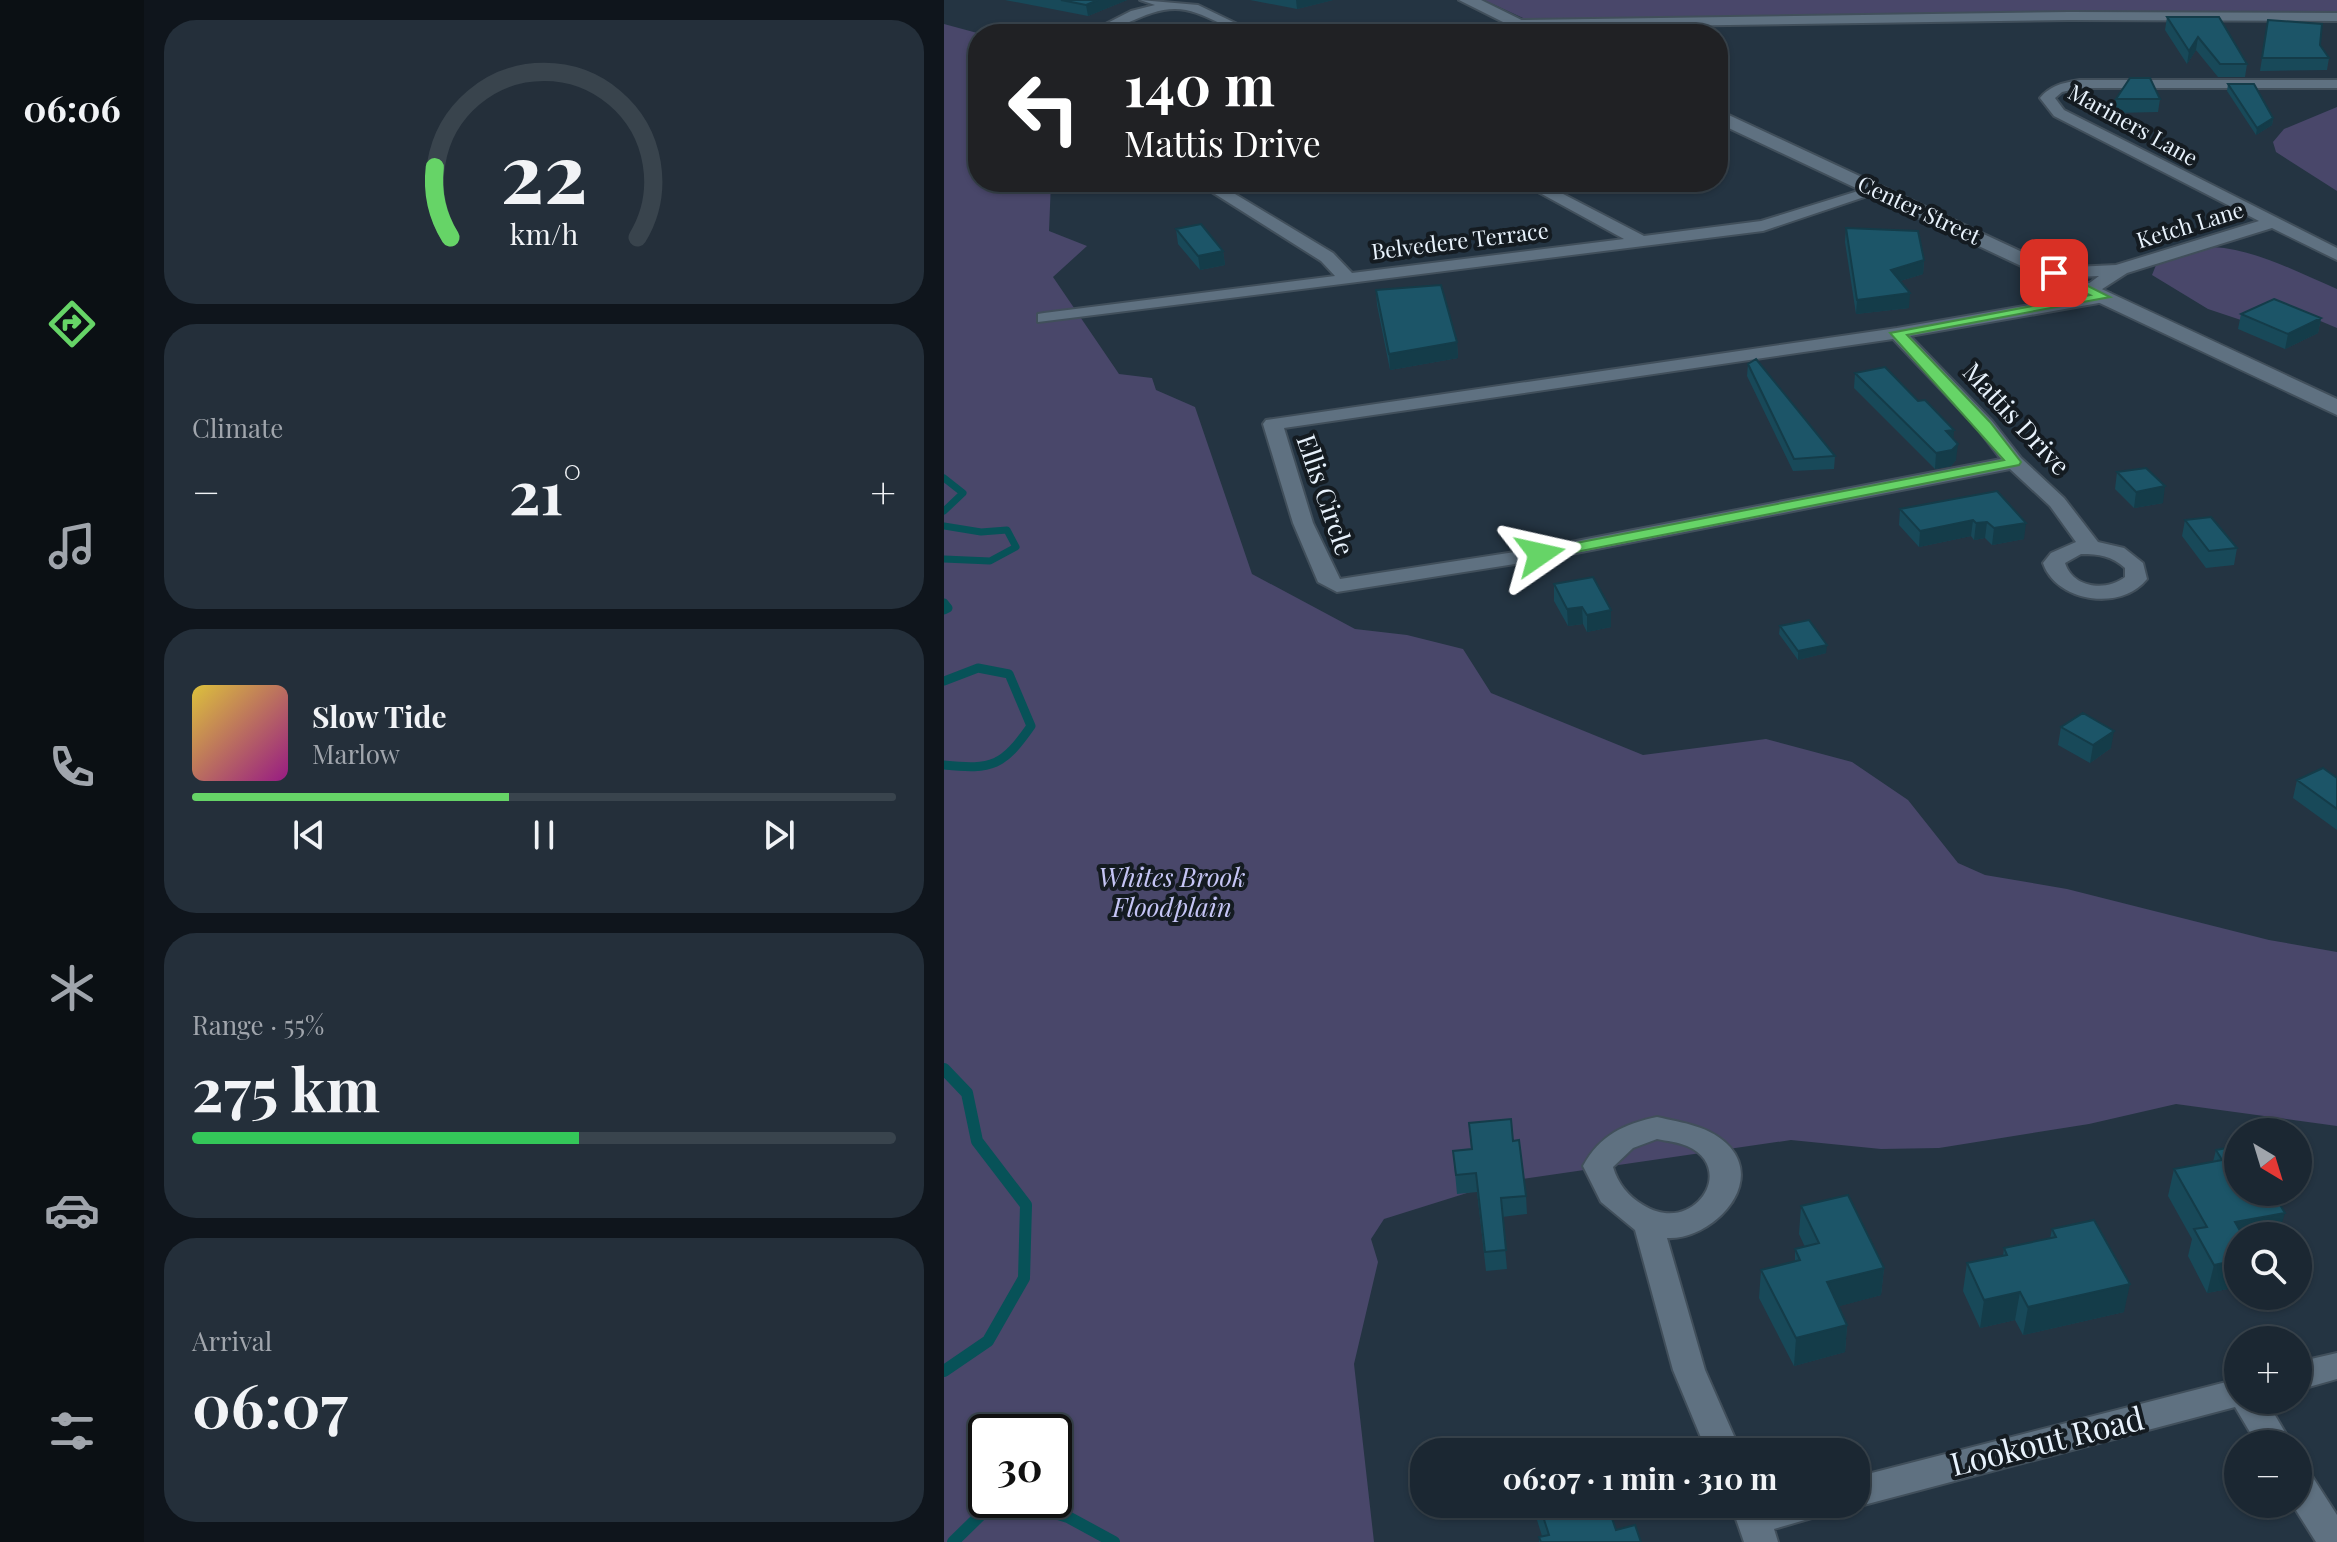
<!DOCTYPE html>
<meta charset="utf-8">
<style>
:root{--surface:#1b2732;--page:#242f3a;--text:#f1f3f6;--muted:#a0a5ac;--line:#39444d;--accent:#66d467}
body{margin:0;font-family:"Playfair Display",serif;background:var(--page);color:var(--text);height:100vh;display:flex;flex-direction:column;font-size:30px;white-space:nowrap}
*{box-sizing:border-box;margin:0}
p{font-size:26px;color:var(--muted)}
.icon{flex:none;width:44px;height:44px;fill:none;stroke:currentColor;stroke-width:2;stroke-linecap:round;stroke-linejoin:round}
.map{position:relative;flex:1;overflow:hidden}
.side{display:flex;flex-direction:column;gap:20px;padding:20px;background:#0f151c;width:800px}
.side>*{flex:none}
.top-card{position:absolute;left:24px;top:24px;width:760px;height:168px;border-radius:32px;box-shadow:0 2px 6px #0004,0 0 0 2px var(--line);background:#202124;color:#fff;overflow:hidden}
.needle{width:52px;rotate:142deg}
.tools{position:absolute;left:1280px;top:1118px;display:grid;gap:16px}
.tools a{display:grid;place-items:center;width:88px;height:88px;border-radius:50%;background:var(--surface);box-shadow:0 2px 6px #0004,0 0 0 2px var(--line);font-size:40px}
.speed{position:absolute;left:24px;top:1414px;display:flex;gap:16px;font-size:40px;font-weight:700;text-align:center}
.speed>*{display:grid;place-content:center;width:104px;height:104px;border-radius:50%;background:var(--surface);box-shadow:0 2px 6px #0004,0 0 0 2px var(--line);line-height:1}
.speed .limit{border:4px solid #111;border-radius:12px;background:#fff;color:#111}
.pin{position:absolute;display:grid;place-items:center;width:68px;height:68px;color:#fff;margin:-34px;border-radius:16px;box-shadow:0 4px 12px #0006}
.me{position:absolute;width:88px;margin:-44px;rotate:79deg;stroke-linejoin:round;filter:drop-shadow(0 0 6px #0008)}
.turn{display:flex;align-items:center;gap:28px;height:168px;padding:0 24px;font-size:36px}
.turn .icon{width:104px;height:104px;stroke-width:2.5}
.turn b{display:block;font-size:56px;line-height:68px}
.big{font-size:60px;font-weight:700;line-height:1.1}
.side .card{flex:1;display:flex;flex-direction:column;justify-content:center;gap:12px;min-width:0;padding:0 28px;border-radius:32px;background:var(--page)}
.side .dial{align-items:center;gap:0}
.dial svg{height:208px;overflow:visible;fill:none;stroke:var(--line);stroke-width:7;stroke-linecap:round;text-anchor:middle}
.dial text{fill:var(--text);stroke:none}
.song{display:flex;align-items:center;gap:24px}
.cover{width:96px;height:96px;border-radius:12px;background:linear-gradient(135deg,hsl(50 70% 55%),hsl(310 70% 35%))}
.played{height:8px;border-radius:4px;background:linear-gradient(90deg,var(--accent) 45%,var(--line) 45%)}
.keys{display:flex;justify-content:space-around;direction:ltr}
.heat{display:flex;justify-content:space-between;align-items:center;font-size:44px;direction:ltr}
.charge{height:12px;border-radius:6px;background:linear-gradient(90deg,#34c759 55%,var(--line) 0)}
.trip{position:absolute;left:466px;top:1438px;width:460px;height:80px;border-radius:32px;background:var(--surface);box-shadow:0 2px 6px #0004,0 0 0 2px var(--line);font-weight:700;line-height:80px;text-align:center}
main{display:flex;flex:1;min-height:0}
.tab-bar{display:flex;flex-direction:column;width:144px;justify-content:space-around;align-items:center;background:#0b1014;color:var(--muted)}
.tab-bar .icon{width:56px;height:56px}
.tab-bar .selected{color:var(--accent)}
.tab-bar b{font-size:36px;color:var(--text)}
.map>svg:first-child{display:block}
.green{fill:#49476a;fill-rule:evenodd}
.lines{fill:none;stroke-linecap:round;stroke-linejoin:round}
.stream-far2{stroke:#075258;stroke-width:7}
.stream-far1{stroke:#075258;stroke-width:9}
.stream{stroke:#075258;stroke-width:12}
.minor-casing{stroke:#414f5b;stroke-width:4}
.tertiary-casing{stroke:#414f5b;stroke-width:4}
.minor{fill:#5f7181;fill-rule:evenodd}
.tertiary{fill:#5f7181;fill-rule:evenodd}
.wall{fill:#184959}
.shaded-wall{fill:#143c49}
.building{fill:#1c5568;stroke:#143c49;stroke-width:2}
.route{fill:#66d467;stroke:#428a43;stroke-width:2}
.labels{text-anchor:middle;stroke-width:8;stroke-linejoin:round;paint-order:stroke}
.far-street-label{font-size:22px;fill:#e8f2fc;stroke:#141b21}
.street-label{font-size:26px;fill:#e8f2fc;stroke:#141b21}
.park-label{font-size:26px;font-style:italic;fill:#c5c5f5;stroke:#141b21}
.near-street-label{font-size:32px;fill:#e8f2fc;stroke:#141b21}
</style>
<main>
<nav class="tab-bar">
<b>06:06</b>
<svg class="icon selected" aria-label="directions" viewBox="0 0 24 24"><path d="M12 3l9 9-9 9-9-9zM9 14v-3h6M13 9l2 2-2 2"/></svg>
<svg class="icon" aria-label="music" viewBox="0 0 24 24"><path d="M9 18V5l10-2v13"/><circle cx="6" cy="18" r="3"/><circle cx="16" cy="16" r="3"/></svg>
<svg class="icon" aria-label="phone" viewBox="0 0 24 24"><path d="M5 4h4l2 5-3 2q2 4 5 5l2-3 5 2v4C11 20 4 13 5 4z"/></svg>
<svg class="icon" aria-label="climate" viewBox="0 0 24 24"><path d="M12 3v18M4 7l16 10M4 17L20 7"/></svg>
<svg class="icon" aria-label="car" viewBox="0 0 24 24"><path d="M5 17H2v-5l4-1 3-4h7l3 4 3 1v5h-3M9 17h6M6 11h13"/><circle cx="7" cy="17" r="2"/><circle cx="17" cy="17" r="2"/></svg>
<svg class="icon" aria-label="filters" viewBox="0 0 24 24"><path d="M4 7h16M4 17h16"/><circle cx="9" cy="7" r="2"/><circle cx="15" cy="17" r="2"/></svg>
</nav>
<section class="side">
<div class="card dial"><svg viewBox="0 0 100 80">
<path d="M14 69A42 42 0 1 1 86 69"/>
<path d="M14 69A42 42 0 0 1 8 42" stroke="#66d467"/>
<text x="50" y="56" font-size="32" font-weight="700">22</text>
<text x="50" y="72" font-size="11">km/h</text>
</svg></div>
<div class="card"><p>Climate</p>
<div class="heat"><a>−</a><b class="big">21°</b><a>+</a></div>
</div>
<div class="card">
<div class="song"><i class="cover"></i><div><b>Slow Tide</b><p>Marlow</p></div></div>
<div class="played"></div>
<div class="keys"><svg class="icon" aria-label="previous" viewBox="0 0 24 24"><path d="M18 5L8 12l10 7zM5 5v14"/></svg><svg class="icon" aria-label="pause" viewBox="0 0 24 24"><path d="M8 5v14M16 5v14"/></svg><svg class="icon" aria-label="next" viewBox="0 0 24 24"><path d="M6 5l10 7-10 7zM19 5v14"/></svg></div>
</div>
<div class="card"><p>Range · 55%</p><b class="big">275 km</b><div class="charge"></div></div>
<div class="card"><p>Arrival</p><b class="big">06:07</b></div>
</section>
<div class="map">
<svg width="1393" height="1542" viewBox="0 0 1393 1542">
<rect width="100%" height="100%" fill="#243442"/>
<path class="green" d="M540,0h853v12l-797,9 -17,-3z
M0,24l37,10h-3v148h73l-2,49 38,15 -34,31 66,97 33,4 4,12 39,17 57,167 103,55 52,6 56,14 28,44 152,62 123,-16 86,23 56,38 50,63 27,12 82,14 202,51 68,12v174l-161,-22 -87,20 -150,24 -58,1 -90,-9 -289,42 -118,37 -13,20 7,23 -24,102 20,178h-430zM42,1432h68v68h-68z
M1393,107v84l-61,-39 -3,-10 11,-13z
M1269,247c42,2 86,26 124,42v39l-19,-8h-77l-33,-11 -56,-34 4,-10z"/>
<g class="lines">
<path class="stream-far2" d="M0,478l19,15 -19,18
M0,526l37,6 26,-2 9,17 -26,14 -46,-2"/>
<path class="stream-far1" d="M0,603l4,5 -4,2
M0,681l34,-13 31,6 22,52c-28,40 -38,44 -87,39"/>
<path class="stream" d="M0,1069l23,24 10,48 49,64 -2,73 -36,63 -44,30
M69,1500l55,17 46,25
M9,1542l43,-42"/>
<defs>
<path id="minor" d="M196,0l58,5 60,29c-30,0 -53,-25 -83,-25 -32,0 -57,25 -89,25l45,-23 24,-6z
M1125,12l268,1v8l-268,-1 -550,8 -7,-4 7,-4z
M1136,80h257v8h-257l-18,4 -7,6 9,12 273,138v12l-65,-32 -145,45 -31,20h14v8l-200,35 82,85 29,37 43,40 34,44 26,6 19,15 4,16c-26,33 -91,23 -104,-16l8,-10 25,-11 -26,-36 -40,-37 -470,91 -203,32 -19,-10 -25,-59 -30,-99 3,-4 631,-92 190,-33 -7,-5 19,-14 -45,2 -9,-5 9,-5 62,-3 143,-44 -205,-105 -14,-18c11,-13 23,-15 40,-18zM949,339l85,90 23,30 -461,89 -200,31 -27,-56 -29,-95zM1137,554c18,0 31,2 44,14v9c-19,15 -52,11 -60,-14z
M252,182h19l118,71 19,20 272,-34 -104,-57h20l104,54 117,-15 110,-34 14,3 -122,41 -725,91v-8l6,-1 291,-37 -14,-15z
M713,1117c26,6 54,9 73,30 35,41 -22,94 -63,91l38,132 36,82h-34l-34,-82 -38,-140 -34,-28 -18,-36c17,-31 41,-42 74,-49zM713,1139c10,2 21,3 30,7 51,22 7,91 -44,59 -15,-9 -25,-21 -30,-38l20,-19z
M1393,1353v26l-39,11v-28z
M1294,1379v21h28l26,44h-35l-22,-37 -379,100 -8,-3h8v-27z
M1354,1468l12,5 27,42v27h-21l-24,-38h6z
M808,1504h75l-5,11 -48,14 4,13h-34l-8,-23 5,-11z"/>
<path id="tertiary" d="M515,0h22l69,34h-23z
M774,110l619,289v16l-619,-292z"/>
</defs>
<use href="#minor" class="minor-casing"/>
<use href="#tertiary" class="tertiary-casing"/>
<use href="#minor" class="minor"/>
<use href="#tertiary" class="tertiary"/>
</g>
<path class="wall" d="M61,0h122l-39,16z
M306,0h83l-36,9z
M1223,17l80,47 -2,13h-27l-22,-27 -9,14 -22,-34z
M1324,20l52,25 9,13 -2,12 -67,1z
M1284,84l45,34 -1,7 -16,10 -29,-44z
M1172,99h44l-2,13 -44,1z
M902,228l78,32 -1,14 -23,7 9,27 -53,6 -11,-72z
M232,229l47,22 2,14 -25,5 -22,-26z
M432,290l81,52 1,16 -68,12 -13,-65z
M1297,314l80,4 -3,15 -33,16 -47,-20z
M804,364l87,92 -1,13 -41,2 -46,-95z
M911,373l98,66 3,21 -5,6 -16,3 -81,-81z
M1173,472l46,31 -29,5 -19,-19z
M1053,491l27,48 -32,6 -7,-7 -11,2 -3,-4 -52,11 -20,-22 1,-16z
M1241,520l52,28 -3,17 -28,3 -24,-32z
M610,584l57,26v17l-24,5 -4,-8 -15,2 -14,-25z
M836,626l46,27 -28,7 -19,-26z
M1117,727l50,21 -21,15 -32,-18z
M1393,778v52l-44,-32 4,-18z
M525,1123l44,18 13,55 1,18 -25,3 5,52 -21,2 -9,-79 -20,2 -4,-43 18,-2z
M1272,1150l62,86h-40v51l-31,6 -19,-37 4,-17 -24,-43 6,-27 39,-7z
M857,1206l83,62 -3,27 -42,11 8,19 -2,27 -51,14 -35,-68 2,-28 34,-8v-13l10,-2 -6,-13z
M1108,1229l72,83 -101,23 -8,-15 -35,8 -17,-37 4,-28 36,-7 1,-8 46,-9z
M588,1504h75l9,26 25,12h-102v-5l3,-1z"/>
<path class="shaded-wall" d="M154,0h29l-39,16 -2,-11z
M352,0h37l-36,9z
M1254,37l-2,13 -9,14 2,-13z
M1329,118l-1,7 -16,10 1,-7z
M279,251l2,14 -25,5 -2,-14z
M980,260l-1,14 -33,10 1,-14z
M966,293l-1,15 -53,6 1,-14z
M1377,318l-3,15 -33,16 3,-15z
M513,342l1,16 -68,12 -1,-16z
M1010,430l-1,15 -7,-14z
M1014,444l-2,16 -5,6 -16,3 1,-16z
M1221,486l-2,17 -29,5 2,-16z
M1029,520l-2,16 -52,11 1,-16z
M1043,522l-2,16 -11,2 2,-17z
M1082,523l-2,16 -32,6 2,-17z
M638,607l1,17 -15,2 -1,-17z
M667,610v17l-24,5v-17z
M883,645l-1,8 -28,7v-9z
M1170,731l-3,17 -21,15 3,-18z
M1341,1213l-7,23h-40l-3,-14z
M1294,1260v27l-31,6 7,-28z
M940,1268l-3,27 -56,15 2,-28z
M1186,1284l-6,28 -101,23 5,-28z
M1076,1292l-5,28 -35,8 4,-28z
M903,1325l-2,27 -51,14 2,-28z"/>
<path class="building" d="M117,0h37l-12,5z
M1223,17h52l28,47h-27l-22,-27 -9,14z
M1324,20l54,4 -2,21 9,13h-67z
M1186,78h20l10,21h-44z
M1284,84h26l19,34 -16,10z
M257,224l22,27 -25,5 -22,-27z
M902,228l72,3 6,29 -33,10 19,23 -53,7z
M497,285l16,57 -68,12 -13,-64z
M1330,299l47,19 -33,16 -47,-20z
M812,359l79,97 -41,3 -46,-95z
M941,367l33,34 7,-1 29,30 -8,1 12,13 -6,6 -16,3 -81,-80z
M1202,468l19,18 -29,6 -19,-20z
M1053,491l29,32 -32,5 -7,-6 -11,1 -3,-3 -53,11 -20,-22z
M1267,517l26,31 -28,3 -24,-31z
M649,577l18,33 -24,5 -5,-8 -15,2 -13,-25z
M865,620l18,25 -29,6 -18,-25z
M1139,713l31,18 -21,14 -32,-18z
M1379,768l14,10v31l-40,-29z
M567,1119l2,22 6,-1 7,56 -25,2 5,52 -21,2 -9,-79 -20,2 -3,-24 19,-2 -3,-26z
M1294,1146v46h34l13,21 -50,9 8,14h-5v24l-24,5 -20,-36 13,-2 -33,-58 48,-9 -6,-10z
M904,1195l36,73 -57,14 20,43 -51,13 -35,-68 39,-10 -5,-11 24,-6 -18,-37z
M1150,1220l36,64 -102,23 -8,-15 -36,8 -17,-37 40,-8 -3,-7 52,-11 -4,-8z
M595,1504h68l9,26 19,-5 6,17h-100l-2,-5 10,-2z"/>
<path class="route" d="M1110,269l56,28 -203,38 83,87 31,40 -2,3 -479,94 -8,-5 8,-4 464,-90 -114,-127 200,-38 -41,-19 -2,-3z"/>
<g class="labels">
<g class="far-street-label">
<text transform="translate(1189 125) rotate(29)" y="8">Mariners Lane</text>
<text transform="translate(975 210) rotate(25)" y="8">Center Street</text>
<text transform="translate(1246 225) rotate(-17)" y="8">Ketch Lane</text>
<text transform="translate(516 241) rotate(-7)" y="8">Belvedere Terrace</text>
</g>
<g class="street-label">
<text transform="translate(1072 419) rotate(47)" y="9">Mattis Drive</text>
<text transform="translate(381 495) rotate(71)" y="9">Ellis Circle</text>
</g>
<g class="park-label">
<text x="228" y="887">Whites Brook<tspan x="228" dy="30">Floodplain</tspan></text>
</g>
<g class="near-street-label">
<text transform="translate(1103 1442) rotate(-14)" y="11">Lookout Road</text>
</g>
</g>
</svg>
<div class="tools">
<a><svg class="needle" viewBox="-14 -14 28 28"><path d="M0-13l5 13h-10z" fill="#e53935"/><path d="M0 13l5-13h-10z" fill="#a0a5ac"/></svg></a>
<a><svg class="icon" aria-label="search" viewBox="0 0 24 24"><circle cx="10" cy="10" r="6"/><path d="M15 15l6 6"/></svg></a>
<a>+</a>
<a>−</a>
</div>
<div class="speed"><div class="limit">30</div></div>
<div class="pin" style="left:1110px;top:273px;background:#d93025"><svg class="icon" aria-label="arrive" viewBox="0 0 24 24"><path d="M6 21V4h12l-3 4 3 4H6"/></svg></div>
<svg class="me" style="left:596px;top:554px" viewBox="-20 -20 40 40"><path d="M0-17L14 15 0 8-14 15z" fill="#66d467" stroke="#fff" stroke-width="4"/></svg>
<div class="trip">06:07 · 1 min · 310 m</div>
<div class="top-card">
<div class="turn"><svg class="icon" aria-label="left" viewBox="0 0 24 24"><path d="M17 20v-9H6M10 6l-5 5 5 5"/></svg><div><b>140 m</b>Mattis Drive</div></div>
</div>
</div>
</main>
